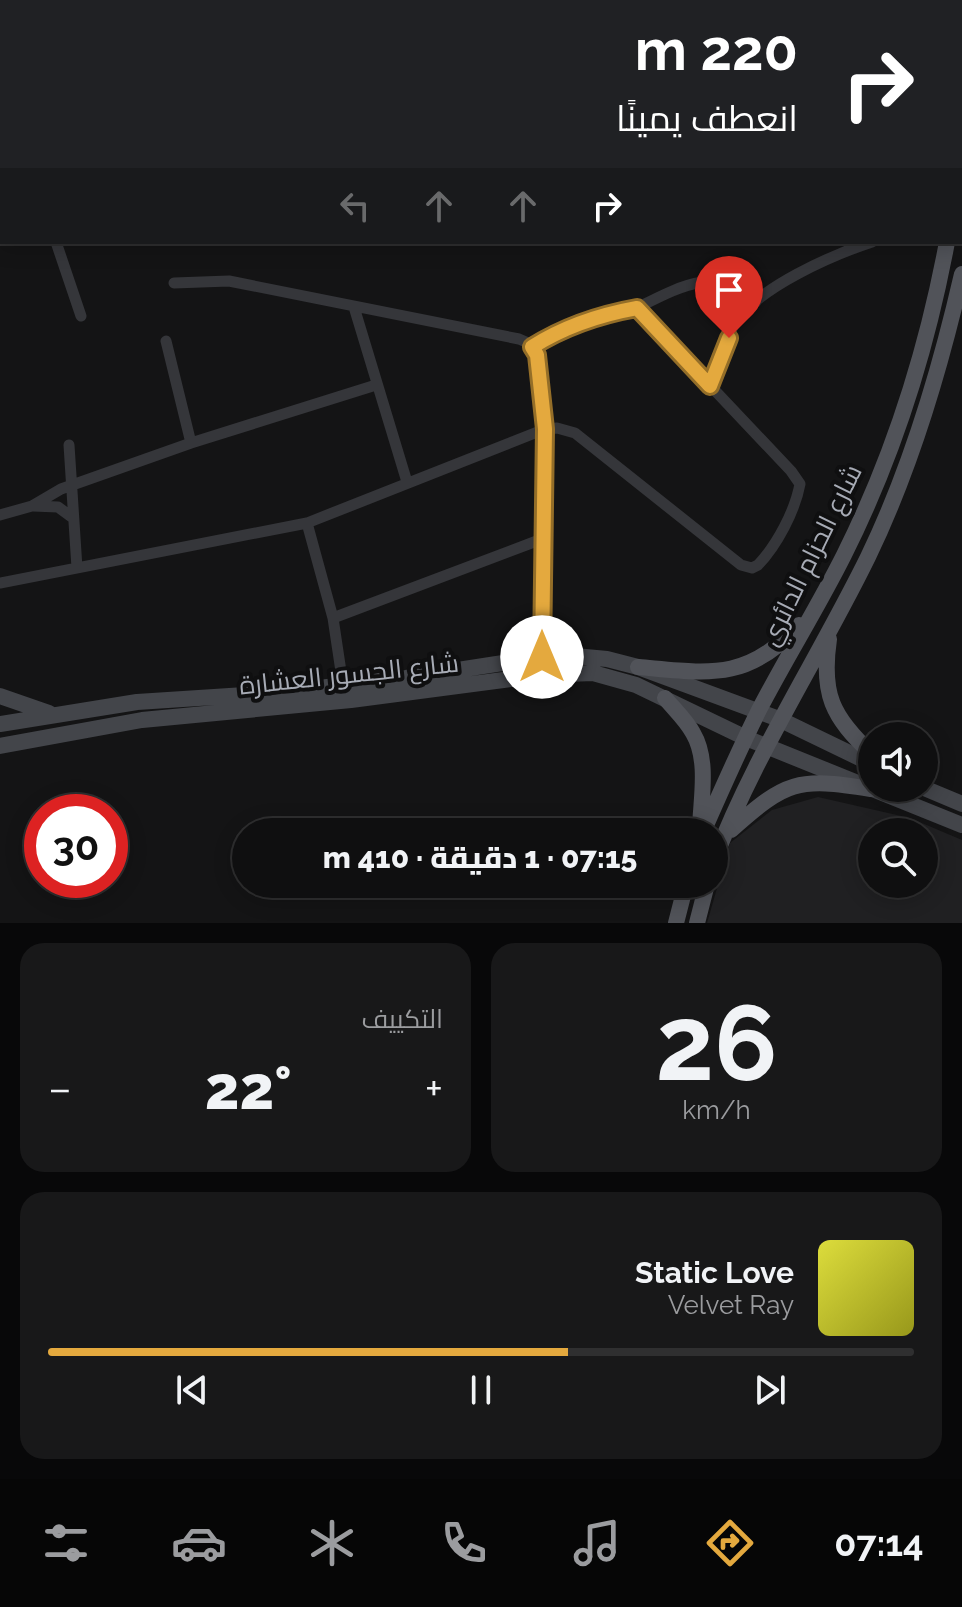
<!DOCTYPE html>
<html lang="ar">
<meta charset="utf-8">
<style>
:root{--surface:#0f0f10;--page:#181819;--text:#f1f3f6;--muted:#9b9c9f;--line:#2f2f30;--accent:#e4a93e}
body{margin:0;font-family:Raleway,Cairo,sans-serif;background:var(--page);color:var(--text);direction:rtl;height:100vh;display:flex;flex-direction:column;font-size:30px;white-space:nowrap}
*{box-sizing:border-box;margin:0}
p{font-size:26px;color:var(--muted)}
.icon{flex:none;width:44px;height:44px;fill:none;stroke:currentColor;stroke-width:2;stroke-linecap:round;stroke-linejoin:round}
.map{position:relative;height:923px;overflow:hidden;direction:ltr}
.drawer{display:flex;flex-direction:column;gap:20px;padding:20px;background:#080809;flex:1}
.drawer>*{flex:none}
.top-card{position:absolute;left:0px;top:0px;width:962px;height:244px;box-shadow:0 4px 20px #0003,0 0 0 2px var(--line);direction:rtl;background:#202124;color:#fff;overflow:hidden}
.controls{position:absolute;left:858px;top:722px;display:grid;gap:16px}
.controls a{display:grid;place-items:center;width:80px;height:80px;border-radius:50%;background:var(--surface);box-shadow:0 4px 20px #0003,0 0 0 2px var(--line);font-size:40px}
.speed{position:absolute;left:24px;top:794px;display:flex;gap:16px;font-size:40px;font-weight:700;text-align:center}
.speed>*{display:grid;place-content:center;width:104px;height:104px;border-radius:50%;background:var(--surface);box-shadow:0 4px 20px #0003,0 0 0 2px var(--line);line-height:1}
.speed .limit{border:12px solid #d22;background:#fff;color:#111}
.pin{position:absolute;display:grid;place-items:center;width:68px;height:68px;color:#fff;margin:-82px -34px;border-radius:50% 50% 50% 0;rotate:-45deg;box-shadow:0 0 8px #0007}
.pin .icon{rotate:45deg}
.me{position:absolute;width:88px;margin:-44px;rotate:0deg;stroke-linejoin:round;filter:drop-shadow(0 0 6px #0008)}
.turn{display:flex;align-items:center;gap:28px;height:168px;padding:0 32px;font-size:36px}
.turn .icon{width:104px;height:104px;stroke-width:2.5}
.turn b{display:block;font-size:56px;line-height:68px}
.lanes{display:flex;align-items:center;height:76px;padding:0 32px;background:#0003;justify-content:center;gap:40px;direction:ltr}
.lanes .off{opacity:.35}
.big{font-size:60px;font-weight:800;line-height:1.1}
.drawer .widget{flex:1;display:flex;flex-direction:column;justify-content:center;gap:12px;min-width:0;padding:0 28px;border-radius:24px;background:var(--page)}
.drawer .dial{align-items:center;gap:0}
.dial b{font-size:104px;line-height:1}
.song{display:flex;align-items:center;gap:24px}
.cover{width:96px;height:96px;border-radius:12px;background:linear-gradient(135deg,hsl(60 70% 55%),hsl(60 70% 35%))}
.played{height:8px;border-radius:4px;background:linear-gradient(90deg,var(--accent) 60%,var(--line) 60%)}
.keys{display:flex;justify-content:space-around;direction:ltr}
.heat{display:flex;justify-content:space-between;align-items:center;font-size:44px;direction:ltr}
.drawer .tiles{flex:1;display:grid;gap:20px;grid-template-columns:1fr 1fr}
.widget:last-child{grid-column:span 2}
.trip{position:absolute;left:232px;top:818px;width:496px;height:80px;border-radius:40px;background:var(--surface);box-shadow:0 4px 20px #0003,0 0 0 2px var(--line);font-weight:800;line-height:80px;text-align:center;direction:rtl}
.menu{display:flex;height:128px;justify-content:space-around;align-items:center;background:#060606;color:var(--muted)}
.menu .icon{width:56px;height:56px}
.menu .on{color:var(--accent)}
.menu b{font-size:36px;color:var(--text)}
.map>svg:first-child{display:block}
.built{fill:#202022;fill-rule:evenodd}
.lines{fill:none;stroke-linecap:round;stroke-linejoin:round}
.minor{stroke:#35363a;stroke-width:11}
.secondary{stroke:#43454a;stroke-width:16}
.primary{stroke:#515359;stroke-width:16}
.route-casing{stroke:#946e28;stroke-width:20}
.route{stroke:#e4a93e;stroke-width:14}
.labels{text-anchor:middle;stroke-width:8;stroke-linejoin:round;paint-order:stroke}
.street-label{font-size:26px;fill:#a7abb5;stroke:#0f0f10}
</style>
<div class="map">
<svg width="962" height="923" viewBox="0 0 962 923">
<rect width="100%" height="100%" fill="#141415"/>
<path class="built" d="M818,797l92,21 52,22v83h-255l23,-80 42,-33zM872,832h52v52h-52z"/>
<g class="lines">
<path class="minor" d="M105,0l2,2
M745,0v2
M0,116l2,4
M0,145l2,-1
M56,242l25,74
M174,283l55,-2 290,58 7,3 11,13 8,74 -3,228
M354,307l53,175
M637,308c40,-20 83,-45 119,-6
M166,341l25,102
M710,386c8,-20 14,-44 25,-63 24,-36 97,-68 137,-81
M69,445l8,123
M33,506l25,1 15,11
M0,515l32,-9 29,-17 130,-46 185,-58
M307,523l26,95 10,67
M0,583l307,-60 238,-94 12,-1 18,5 166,132 11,3 6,-3c19,-20 37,-54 42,-81l-9,-13 -154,-163c-39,7 -72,18 -105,39
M333,618l209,-79"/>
<path class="secondary" d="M0,696l49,17
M0,724l137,-22 138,-9 131,-15 136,-21 33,-1 32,3 31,8 141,52 93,45
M0,746l142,-26 209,-20 191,-25 51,-2 43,12 110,53 216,87
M924,788l38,16"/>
<path class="primary" d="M958,0v2
M829,639c-8,55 3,78 43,115
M638,667c70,6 109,15 161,-42
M665,698c9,11 21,22 28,35 16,27 8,65 7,95
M731,830c55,-49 66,-53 140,-41
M703,832c18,-41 36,-82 56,-122 27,-52 59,-103 85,-155 49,-98 83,-206 103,-313
M714,861c41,-107 104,-202 154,-304 43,-89 72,-187 94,-283
M676,923l10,-39
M697,923l10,-39"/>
</g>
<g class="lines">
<defs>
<path id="route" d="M542,657l3,-228 -8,-74 -5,-8c33,-21 66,-32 105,-39l73,78 19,-48"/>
</defs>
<use href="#route" class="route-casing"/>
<use href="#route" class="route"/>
</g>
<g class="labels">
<g class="street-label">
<text transform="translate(811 555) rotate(-64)" y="9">شارع الحزام الدائري</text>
<text transform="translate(349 674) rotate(-6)" y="9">شارع الجسور العشارة</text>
</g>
</g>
</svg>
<div class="controls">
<a><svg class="icon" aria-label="sound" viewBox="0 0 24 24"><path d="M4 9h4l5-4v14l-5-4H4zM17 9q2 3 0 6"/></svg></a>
<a><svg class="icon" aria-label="search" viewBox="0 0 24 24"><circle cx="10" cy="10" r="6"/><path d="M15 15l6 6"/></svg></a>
</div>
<div class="speed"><div class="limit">30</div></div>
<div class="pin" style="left:729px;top:338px;background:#d93025"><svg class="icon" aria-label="arrive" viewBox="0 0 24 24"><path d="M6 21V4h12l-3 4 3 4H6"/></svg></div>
<svg class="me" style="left:542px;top:657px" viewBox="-20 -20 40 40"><circle r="19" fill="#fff"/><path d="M0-13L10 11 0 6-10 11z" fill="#e4a93e"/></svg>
<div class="trip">07:15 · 1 دقيقة · 410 m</div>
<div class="top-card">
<div class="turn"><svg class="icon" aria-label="right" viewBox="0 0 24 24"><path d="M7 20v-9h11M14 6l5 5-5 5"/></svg><div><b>220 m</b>انعطف يمينًا</div></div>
<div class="lanes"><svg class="icon off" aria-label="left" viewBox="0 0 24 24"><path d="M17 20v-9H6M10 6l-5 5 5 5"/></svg><svg class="icon off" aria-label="ahead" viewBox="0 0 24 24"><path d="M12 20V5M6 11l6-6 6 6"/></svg><svg class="icon off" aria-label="ahead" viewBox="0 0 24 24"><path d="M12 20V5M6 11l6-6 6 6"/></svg><svg class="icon" aria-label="right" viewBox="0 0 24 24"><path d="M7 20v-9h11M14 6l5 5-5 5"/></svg></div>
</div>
</div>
<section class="drawer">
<div class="tiles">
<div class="widget dial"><b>26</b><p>km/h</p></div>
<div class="widget"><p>التكييف</p>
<div class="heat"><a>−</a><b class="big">22°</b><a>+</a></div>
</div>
<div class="widget">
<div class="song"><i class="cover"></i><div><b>Static Love</b><p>Velvet Ray</p></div></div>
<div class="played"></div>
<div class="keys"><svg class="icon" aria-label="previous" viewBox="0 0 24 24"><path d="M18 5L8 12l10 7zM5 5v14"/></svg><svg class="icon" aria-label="pause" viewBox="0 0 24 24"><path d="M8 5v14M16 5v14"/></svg><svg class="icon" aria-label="next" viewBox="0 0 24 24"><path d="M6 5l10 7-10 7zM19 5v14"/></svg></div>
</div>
</div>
</section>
<nav class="menu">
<b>07:14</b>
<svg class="icon on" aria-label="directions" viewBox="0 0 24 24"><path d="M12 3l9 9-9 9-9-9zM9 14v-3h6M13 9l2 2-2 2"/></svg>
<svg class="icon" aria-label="music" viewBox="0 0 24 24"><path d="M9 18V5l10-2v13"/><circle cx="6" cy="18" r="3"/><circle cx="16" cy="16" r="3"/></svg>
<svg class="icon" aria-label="phone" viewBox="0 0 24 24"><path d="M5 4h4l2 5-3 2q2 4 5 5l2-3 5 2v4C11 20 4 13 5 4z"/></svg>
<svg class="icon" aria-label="climate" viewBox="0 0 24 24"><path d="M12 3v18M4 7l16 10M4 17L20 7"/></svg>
<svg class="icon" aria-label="car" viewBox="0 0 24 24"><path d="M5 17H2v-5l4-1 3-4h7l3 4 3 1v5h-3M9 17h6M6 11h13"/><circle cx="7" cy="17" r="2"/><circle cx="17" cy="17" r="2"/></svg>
<svg class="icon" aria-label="filters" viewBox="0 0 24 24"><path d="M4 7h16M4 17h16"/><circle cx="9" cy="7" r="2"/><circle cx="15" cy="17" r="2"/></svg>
</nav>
